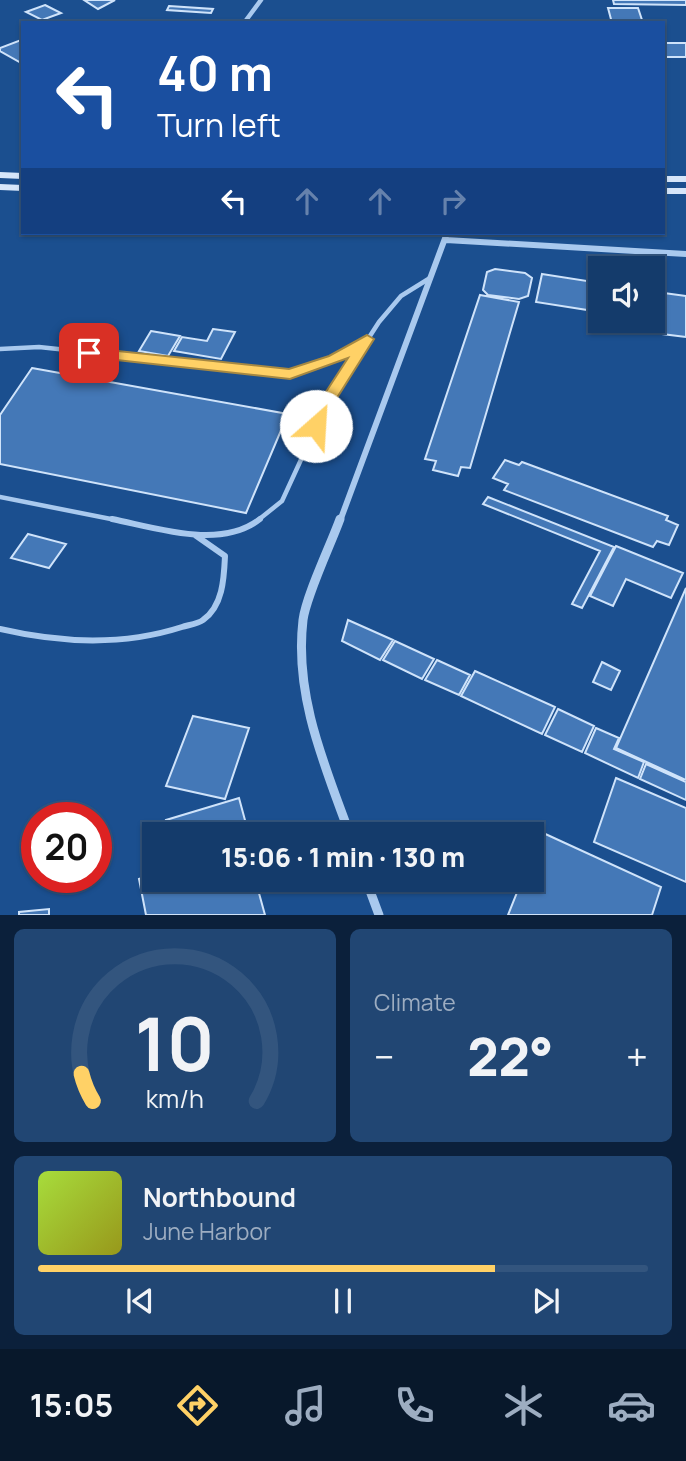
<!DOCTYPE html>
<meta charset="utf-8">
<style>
:root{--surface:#143b6b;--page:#214673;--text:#f1f3f6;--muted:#9dadc1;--line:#33557e;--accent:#ffd166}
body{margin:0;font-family:Manrope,sans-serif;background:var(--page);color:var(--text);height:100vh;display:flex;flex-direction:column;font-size:26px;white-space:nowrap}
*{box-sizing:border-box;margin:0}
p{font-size:23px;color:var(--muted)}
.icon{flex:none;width:38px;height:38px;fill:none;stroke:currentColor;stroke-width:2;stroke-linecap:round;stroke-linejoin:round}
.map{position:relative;height:915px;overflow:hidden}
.sheet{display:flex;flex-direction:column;gap:14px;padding:14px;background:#0b203b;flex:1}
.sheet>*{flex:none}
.hud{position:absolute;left:21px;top:21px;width:644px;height:214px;border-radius:0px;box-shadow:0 2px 5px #0004,0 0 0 2px var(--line);background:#1a4fa0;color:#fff;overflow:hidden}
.fabs{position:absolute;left:588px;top:256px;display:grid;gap:14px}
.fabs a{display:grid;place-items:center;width:77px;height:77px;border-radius:0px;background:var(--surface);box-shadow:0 2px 5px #0004,0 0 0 2px var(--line);font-size:35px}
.speed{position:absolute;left:21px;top:802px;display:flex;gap:14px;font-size:35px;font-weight:700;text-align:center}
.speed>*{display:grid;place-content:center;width:91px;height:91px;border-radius:50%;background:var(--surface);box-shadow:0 2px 5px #0004,0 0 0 2px var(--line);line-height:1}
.speed .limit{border:10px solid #d22;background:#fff;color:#111}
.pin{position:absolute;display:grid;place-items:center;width:60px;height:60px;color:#fff;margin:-30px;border-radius:14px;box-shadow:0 4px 10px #0006}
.me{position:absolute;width:77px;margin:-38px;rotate:26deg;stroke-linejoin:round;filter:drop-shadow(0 0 5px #0008)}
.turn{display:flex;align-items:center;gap:24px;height:147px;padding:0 21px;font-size:32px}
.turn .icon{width:91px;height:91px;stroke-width:2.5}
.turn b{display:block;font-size:49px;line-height:60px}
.lanes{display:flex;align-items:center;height:66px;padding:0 21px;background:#0003;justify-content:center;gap:35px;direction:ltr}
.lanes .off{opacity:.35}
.big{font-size:52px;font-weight:800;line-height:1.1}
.sheet .widget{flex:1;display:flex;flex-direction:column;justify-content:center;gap:10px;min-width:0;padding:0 24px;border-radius:10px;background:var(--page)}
.sheet .dial{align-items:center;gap:0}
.dial svg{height:182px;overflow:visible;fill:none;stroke:var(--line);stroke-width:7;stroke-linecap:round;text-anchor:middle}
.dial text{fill:var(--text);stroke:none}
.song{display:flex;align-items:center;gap:21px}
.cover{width:84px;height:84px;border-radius:10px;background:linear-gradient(135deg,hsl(80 70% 55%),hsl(60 70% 35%))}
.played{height:7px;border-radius:4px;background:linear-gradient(90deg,var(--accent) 75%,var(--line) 75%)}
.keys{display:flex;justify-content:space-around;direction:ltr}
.heat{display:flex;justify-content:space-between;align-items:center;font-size:38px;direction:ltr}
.sheet .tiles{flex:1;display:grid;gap:14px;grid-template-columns:1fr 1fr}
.widget:last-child{grid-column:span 2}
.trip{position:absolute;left:142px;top:822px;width:402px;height:70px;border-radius:0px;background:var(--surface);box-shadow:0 2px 5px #0004,0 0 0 2px var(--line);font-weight:800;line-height:70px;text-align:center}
.tab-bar{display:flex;height:112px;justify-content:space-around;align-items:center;background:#08182b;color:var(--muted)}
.tab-bar .icon{width:49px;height:49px}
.tab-bar .current{color:var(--accent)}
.tab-bar b{font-size:32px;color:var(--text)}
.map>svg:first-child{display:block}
.building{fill:#4478b7;stroke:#cfe3fa;stroke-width:2}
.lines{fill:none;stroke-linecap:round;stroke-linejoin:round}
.service-far1{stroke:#a9c9ee;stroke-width:4.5}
.service{stroke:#a9c9ee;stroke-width:6}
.minor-far2{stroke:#a9c9ee;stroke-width:4.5}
.minor-far1{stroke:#a9c9ee;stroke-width:6}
.minor{stroke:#a9c9ee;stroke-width:9}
.secondary{fill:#d6e6fa;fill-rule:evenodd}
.route{fill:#ffd166;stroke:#a68842;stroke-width:2}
</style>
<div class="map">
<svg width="686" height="915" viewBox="0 0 686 915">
<rect width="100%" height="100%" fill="#1b4f8f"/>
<path class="building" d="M84,0h31l-17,9z
M613,0h73v5l-72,-1z
M45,5l16,8 -19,7 -16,-8z
M169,6l44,3 -2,4 -44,-3z
M608,8h30l5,15h-31z
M21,40l2,1v23l-23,-13v-3z
M663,43h23v14h-23z
M495,269l30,4 7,5 -4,18 -9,3 -31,-4 -5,-5 4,-18z
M542,274l58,9v29l-64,-10z
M664,293l22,3v41l-24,-3 -7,-6 3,-32z
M480,295l39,7 -49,166 -9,-1 -3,9 -25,-6 3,-9 -11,-2z
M213,329l22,3 -14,27 -47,-8 8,-14 25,4z
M151,331l29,5 -12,20 -29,-5z
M32,368l256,46 -42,99 -246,-49v-49z
M505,460l14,5 3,-3 146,54 -2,4 12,5 -9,20 -12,-4 -4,6 -149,-57 4,-6 -15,-6z
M488,497l126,50 -32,61 -10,-4 28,-53 -117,-47z
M28,534l38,10 -17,24 -38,-10z
M616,546l67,27 -12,25 -45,-19 -13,27 -23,-10z
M686,588v192l-70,-32z
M348,620l45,20 -13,20 -38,-19z
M395,641l39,18 -12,20 -39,-19z
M437,660l33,15 -11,20 -34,-15z
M602,662l18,9 -9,19 -18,-8z
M475,671l80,36 -13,27 -81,-38z
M558,709l36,17 -12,26 -37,-17z
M193,716l56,12 -24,71 -59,-13z
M596,728l23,10 -5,11 30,13 -6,16 -53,-25z
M646,764l40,18v18l-46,-21z
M616,778l70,30v74l-92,-40z
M239,798l10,37h-79l-4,-15z
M541,832l120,55 -9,28h-144l14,-35h10v-25z
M154,874v6h109l1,4 -7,2 8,29h-119l-7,-36z
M49,909v6h-30v-3z"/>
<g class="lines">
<path class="service-far1" d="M0,349l39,-2 251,27 45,-15 29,-18
M0,497l121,24
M257,521l25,-20 46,-100 51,-79 22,-26 29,-18"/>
<path class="service" d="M112,519c45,9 109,31 148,0
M0,629c60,14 123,17 182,-2 6,-2 16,-3 21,-7 20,-14 21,-42 22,-64l-30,-21"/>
<path class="minor-far2" d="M244,23l17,-23"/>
<path class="minor-far1" d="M446,240l240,14
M340,521l107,-288"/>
<path class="minor" d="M340,519c-9,25 -34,77 -37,101 -9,76 22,146 47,215
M366,880l13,35"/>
<path class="secondary" d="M0,172l23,1v6l-23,-1z
M663,176h23v6h-23z
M0,184l23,1v6l-23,-1z
M663,188h23v6h-23z"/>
</g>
<path class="route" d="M367,335l7,4 -39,62 -13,28 -6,2 -8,-5 12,-25 28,-43 -58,21 -201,-22 -7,-4 7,-5 200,21 40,-13z"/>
</svg>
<div class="fabs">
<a><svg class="icon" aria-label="sound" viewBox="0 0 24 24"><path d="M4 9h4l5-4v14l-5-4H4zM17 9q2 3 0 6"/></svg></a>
</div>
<div class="speed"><div class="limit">20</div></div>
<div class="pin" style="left:89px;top:353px;background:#d93025"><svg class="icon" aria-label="arrive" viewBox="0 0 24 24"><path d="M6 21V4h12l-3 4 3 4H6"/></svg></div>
<svg class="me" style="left:316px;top:426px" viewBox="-20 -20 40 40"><circle r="19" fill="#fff"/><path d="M0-13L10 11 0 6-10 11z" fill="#ffd166"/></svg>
<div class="trip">15:06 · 1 min · 130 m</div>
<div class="hud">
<div class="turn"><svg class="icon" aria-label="left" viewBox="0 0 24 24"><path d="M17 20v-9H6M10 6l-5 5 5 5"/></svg><div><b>40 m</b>Turn left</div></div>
<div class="lanes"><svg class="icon" aria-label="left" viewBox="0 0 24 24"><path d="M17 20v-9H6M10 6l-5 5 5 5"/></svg><svg class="icon off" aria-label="ahead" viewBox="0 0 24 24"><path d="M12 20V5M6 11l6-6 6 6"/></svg><svg class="icon off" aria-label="ahead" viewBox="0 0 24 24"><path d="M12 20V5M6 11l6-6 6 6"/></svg><svg class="icon off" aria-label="right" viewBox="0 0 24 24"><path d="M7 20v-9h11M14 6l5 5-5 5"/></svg></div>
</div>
</div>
<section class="sheet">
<div class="tiles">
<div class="widget dial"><svg viewBox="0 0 100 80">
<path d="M14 69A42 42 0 1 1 86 69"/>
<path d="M14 69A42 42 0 0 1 9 57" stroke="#ffd166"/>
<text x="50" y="56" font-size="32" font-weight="700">10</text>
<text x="50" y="72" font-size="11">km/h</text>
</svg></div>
<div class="widget"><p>Climate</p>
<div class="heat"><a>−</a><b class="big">22°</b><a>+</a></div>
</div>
<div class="widget">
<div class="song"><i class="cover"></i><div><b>Northbound</b><p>June Harbor</p></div></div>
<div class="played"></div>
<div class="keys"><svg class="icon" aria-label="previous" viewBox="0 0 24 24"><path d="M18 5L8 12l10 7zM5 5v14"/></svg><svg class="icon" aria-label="pause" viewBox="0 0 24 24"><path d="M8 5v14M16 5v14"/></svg><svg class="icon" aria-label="next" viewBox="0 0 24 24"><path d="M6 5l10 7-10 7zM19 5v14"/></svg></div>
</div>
</div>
</section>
<nav class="tab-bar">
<b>15:05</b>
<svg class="icon current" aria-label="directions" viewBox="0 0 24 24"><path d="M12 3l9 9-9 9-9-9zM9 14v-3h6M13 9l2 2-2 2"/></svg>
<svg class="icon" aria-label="music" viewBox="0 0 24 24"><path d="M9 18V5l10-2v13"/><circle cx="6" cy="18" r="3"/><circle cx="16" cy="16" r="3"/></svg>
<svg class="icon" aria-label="phone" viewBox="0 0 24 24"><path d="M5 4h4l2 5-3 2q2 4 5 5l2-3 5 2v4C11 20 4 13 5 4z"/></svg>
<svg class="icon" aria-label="climate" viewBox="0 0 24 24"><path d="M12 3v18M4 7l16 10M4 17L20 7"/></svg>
<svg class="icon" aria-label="car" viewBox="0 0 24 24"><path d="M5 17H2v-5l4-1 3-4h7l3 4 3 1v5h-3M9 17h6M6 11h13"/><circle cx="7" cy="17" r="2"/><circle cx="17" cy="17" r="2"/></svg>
</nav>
